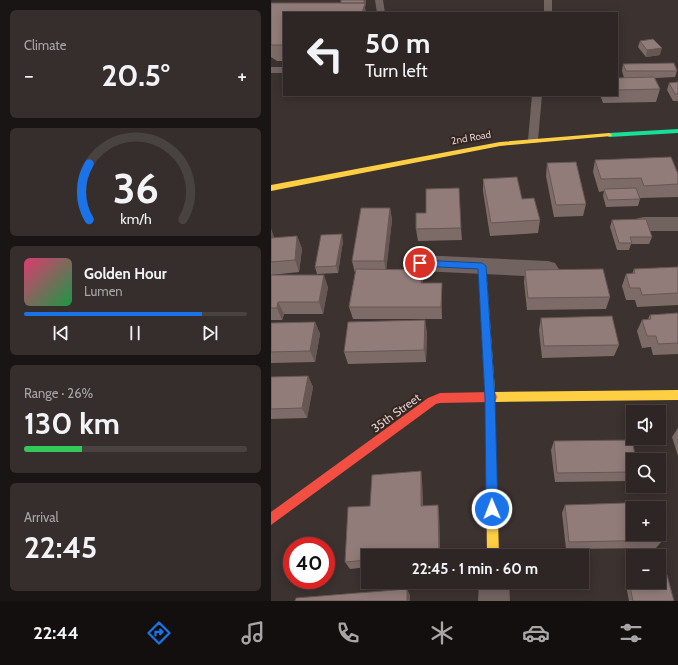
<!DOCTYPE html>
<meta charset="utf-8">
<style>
:root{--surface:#2d2624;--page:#352e2c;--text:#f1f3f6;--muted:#a7a5a6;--line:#484341;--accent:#1a73e8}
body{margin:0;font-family:Cabin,sans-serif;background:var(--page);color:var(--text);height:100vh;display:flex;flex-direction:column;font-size:15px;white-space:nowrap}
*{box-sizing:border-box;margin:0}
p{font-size:13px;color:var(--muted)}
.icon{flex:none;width:22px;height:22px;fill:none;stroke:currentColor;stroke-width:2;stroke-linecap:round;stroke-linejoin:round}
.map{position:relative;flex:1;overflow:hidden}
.drawer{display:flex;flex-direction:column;gap:10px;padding:10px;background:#191514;width:271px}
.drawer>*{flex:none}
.top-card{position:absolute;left:12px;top:12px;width:335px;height:84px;border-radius:0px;box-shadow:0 2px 10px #0003,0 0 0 1px var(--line);background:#2d2624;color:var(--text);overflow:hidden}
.controls{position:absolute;left:355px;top:405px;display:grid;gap:8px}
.controls a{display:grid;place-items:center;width:40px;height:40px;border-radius:0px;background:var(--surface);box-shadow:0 2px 10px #0003,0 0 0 1px var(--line);font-size:20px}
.speed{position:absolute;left:12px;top:537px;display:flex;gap:8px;font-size:20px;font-weight:700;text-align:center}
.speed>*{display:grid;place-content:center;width:52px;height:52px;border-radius:50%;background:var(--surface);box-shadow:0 2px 10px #0003,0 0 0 1px var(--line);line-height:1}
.speed .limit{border:6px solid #d22;background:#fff;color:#111}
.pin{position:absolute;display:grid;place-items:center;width:34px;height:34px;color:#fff;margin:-17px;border:2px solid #fff;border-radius:50%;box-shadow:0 1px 4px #0007}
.me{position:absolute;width:44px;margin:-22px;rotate:359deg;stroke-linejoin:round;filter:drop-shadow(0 0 3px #0008)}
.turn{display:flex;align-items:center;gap:14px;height:84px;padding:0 16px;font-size:18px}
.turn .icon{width:52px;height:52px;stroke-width:2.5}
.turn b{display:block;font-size:28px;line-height:34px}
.big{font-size:30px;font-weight:800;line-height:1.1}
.drawer .tile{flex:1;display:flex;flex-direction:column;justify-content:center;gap:6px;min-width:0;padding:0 14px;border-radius:6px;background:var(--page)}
.drawer .dial{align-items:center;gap:0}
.dial svg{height:104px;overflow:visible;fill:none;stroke:var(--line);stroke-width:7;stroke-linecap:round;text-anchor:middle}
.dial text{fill:var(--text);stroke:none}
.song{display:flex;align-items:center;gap:12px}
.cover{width:48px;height:48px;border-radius:6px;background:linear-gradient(135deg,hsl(340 70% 55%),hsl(140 70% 35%))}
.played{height:4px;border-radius:2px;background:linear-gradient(90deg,var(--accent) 80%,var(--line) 80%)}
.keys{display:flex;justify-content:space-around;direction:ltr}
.heat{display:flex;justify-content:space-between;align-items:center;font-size:22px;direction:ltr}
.charge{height:6px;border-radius:3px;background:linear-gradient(90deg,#34c759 26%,var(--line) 0)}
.trip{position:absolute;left:90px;top:549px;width:228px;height:40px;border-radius:0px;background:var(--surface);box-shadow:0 2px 10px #0003,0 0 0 1px var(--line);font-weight:800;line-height:40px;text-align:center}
.dock{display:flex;height:64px;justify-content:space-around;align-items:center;background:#120f0e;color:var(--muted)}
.dock .icon{width:28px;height:28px}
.dock .current{color:var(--accent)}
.dock b{font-size:18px;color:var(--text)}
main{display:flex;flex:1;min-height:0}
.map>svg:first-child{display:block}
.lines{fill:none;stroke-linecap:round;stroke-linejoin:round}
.lane{fill:#716360;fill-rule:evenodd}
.street{fill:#716360;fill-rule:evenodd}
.fast{fill:#16e098;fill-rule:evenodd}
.slow{fill:#ffcf43;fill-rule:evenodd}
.jam{fill:#f24e42;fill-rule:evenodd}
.wall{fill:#7d6b68}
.shaded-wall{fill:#665755}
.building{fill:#917c79;stroke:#665755}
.route{fill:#1a73e8;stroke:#114b97}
.labels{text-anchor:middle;stroke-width:4;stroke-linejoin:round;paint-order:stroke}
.far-street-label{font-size:10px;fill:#dbcfcc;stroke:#362522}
.street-label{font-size:12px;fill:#dbcfcc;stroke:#362522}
</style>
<main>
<section class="drawer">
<div class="tile"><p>Climate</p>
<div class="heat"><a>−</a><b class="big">20.5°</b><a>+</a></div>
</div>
<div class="tile dial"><svg viewBox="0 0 100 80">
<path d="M14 69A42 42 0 1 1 86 69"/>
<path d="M14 69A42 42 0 0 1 14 26" stroke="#1a73e8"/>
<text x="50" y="56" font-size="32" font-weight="700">36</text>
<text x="50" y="72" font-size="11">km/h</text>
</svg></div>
<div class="tile">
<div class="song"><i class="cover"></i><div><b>Golden Hour</b><p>Lumen</p></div></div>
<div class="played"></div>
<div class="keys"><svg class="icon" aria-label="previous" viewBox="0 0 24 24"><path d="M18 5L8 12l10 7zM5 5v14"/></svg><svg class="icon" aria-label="pause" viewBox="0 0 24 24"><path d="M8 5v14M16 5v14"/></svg><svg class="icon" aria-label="next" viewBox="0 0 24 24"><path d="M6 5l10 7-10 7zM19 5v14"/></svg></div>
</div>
<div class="tile"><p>Range · 26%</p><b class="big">130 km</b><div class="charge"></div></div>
<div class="tile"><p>Arrival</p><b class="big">22:45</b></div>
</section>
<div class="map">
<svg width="407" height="601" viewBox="0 0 407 601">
<rect width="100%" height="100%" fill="#3c3230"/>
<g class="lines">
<path class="lane" d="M104,0h8l2,13h-8z
M273,0h8v13h-8z
M0,67h13v6h-13z
M261,95h10l-4,45 -5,3 -5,-3z"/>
<path class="street" d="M372,217h35v14h-35l-7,-2 -3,-5 3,-5z
M149,255l128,6 7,2 4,6 -4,6 -7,2 -128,-6 -7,-2 -3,-6 3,-6z
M208,582h30l1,19h-32z"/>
<path class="fast" d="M407,129v4l-69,4 -3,-2 3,-2z"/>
<path class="slow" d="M338,133l3,2 -1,1 -111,10 -229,45v-6l229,-43z
M211,263l4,3 9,126 183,-2v10l-183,2 4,154h-12l-2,-158 -7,-132z"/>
<path class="jam" d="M221,392l4,2 1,3 -1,3 -4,2 -52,1 -4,1 -165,121v-13l157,-114 12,-5z"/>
</g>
<path class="wall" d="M0,2v1h95l-1,4 -81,6v48h-7l-6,-4z
M369,41l20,14 -14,2 -8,-10z
M352,64l54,7 -2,6 -20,1 5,11 -4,13 -53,1 -3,-8h17v-17h7l-2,-7z
M407,82v19h-5l-6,-11 2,-7z
M324,160l83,14v23l-38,1 -3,-8 3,9 -2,7 -32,1 -3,-11 1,-5 -5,1 -6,-20z
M276,163l39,41 -3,12 -29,1 -8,-41z
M212,179l39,20 18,21 -2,13 -48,3 -7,-45z
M119,208l2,12 -6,49 36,1 1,13h19v36h-89l-4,-12 6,-34 -3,-12z
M341,220l40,17 -3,7h-18l-2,6h-12l-7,-23z
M190,228l1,12 -44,1 -2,-12z
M0,229l3,9 23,-2 5,13 -3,23 -28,3z
M72,241l-5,32 -21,1 -2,-7z
M407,267v38l-41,2 -2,-7h-9l-4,-14 4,-12h6l2,-5z
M254,270l85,27 -4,12 -79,1 -3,-28z
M0,276l57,11 -5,27h-39l-2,6h-11z
M407,313v41l-25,1 -2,-8 -9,1 -5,-17 5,-11 6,-1 2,-4z
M270,318l78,27 -5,11 -72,2 -3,-28z
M44,322l5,12 -5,28 -44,1v-40z
M156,332l-1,30 -78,2 -4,-12z
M37,376l5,11 -6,31 -36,1v-42z
M407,428v28l-6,-19z
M283,441l79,19v21l-78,1 -4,-32z
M151,480l1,26 16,7 1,43h-72v11l-18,2 -5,-7 25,-56z
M294,505l98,35 -7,8 -90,1 -4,-36z
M357,576l46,25h-45l-4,-21z"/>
<path class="shaded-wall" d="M93,0h2v3l-1,4 1,6h-4z
M391,48l-2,7 -14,2 1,-7z
M119,208l2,12 -6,53 -2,-12z
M0,229l5,13 -5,-1z
M71,234l1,7 -5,32 -2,-7z
M26,236l5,13 -3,23 -4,-12z
M151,270l1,12 -1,13 -1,-12z
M53,275l4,12 -5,27 -4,-12z
M171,283v36l-1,-12z
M7,302l6,12 -2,6 -5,-12z
M154,320l2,12 -1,30 -2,-12z
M44,322l5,12 -5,28 -5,-11z
M37,376l5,11 -6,31 -5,-10z
M150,471l1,9 1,34 -2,-8z
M167,505l1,8 1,43h-1z
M136,589l3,6v6h-3z"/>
<path class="building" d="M70,0h23v3h-23z
M0,3h94l-3,10h-78v32h-12l-1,-1z
M382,39l9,9 -15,2 -7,-9z
M403,63l3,8h-51l-3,-7z
M383,77l6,12 -43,1v-12z
M407,82v12h-3l-6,-11z
M400,157l7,17v10l-34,2 -3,-8 -40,1 -6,-19z
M305,162l10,42 -30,1 -9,-42z
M246,177l5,22 12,-1 6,22 -49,3 -8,-44z
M188,188l2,40 -45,1v-16h10v-24z
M365,188l4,11 -32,1 -4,-11z
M90,208h29l-6,53h-32z
M375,219l6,18h-22l2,6h-13l-7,-23z
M71,234l-6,32 -21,1 6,-32z
M26,236l-2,24 -24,2v-24z
M407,267v26l-36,2 -2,-7h-10l-4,-14 9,-1 -1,-4z
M85,269l66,1 -1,13h21l-1,24h-92z
M332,269l7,28 -82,1 -3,-28z
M0,275h53l-5,27h-41l-1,6h-6z
M407,313v30l-20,1 -2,-8h-9l-5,-16 9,-1 -1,-4z
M341,316l7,29 -75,1 -3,-28z
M154,320l-1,30 -80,2 4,-30z
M44,322l-5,29 -39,1v-29z
M37,376l-6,32 -31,1v-32z
M361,440l4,20h-3v12l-76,1 -3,-32z
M150,471v35l17,-1 1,50 -11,1h-60v4l-23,2 3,-55 22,-1 2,-31z
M384,502l1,6h-23v26h26v-11l4,17 -94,2 -4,-37z
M388,575h8l7,26h-41l-5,-25h5v6h26z
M136,589v12h-112l1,-3z"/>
<path class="route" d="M149,260l62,3 4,3 9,132 3,111 -2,4 -4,2 -4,-2 -2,-4 -1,-111 -7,-129 -58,-3 -4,-3z"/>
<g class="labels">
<g class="far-street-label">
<text transform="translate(200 137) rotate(-10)" y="4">2nd Road</text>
</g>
<g class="street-label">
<text transform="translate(125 413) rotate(-36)" y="4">35th Street</text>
</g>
</g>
</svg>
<div class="controls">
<a><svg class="icon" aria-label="sound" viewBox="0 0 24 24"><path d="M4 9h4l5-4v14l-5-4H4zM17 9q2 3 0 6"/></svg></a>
<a><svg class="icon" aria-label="search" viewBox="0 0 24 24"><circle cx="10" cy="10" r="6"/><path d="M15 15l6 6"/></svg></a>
<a>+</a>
<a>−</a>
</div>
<div class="speed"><div class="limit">40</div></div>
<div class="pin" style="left:149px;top:263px;background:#d93025"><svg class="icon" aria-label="arrive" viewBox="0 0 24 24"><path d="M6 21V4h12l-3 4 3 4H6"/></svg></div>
<svg class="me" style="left:221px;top:509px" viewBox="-20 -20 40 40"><circle r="17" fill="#1a73e8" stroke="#fff" stroke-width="3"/><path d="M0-11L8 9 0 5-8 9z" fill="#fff"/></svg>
<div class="trip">22:45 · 1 min · 60 m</div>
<div class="top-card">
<div class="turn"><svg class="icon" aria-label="left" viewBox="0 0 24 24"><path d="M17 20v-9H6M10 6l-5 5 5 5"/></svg><div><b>50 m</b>Turn left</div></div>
</div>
</div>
</main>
<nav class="dock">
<b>22:44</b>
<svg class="icon current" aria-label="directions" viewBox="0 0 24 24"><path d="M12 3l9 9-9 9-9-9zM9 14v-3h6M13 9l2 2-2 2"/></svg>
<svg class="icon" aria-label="music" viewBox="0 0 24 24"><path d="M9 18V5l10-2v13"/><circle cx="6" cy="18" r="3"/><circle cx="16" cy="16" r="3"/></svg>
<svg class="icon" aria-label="phone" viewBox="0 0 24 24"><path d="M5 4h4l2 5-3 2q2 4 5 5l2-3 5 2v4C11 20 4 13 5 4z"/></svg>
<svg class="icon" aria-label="climate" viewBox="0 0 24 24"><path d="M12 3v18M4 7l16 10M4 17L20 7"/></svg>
<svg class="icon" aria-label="car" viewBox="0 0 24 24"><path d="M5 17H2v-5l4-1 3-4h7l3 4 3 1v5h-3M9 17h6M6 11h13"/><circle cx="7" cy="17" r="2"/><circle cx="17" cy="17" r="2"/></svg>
<svg class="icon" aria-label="filters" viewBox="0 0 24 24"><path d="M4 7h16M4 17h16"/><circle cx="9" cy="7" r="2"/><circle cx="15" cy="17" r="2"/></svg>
</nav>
